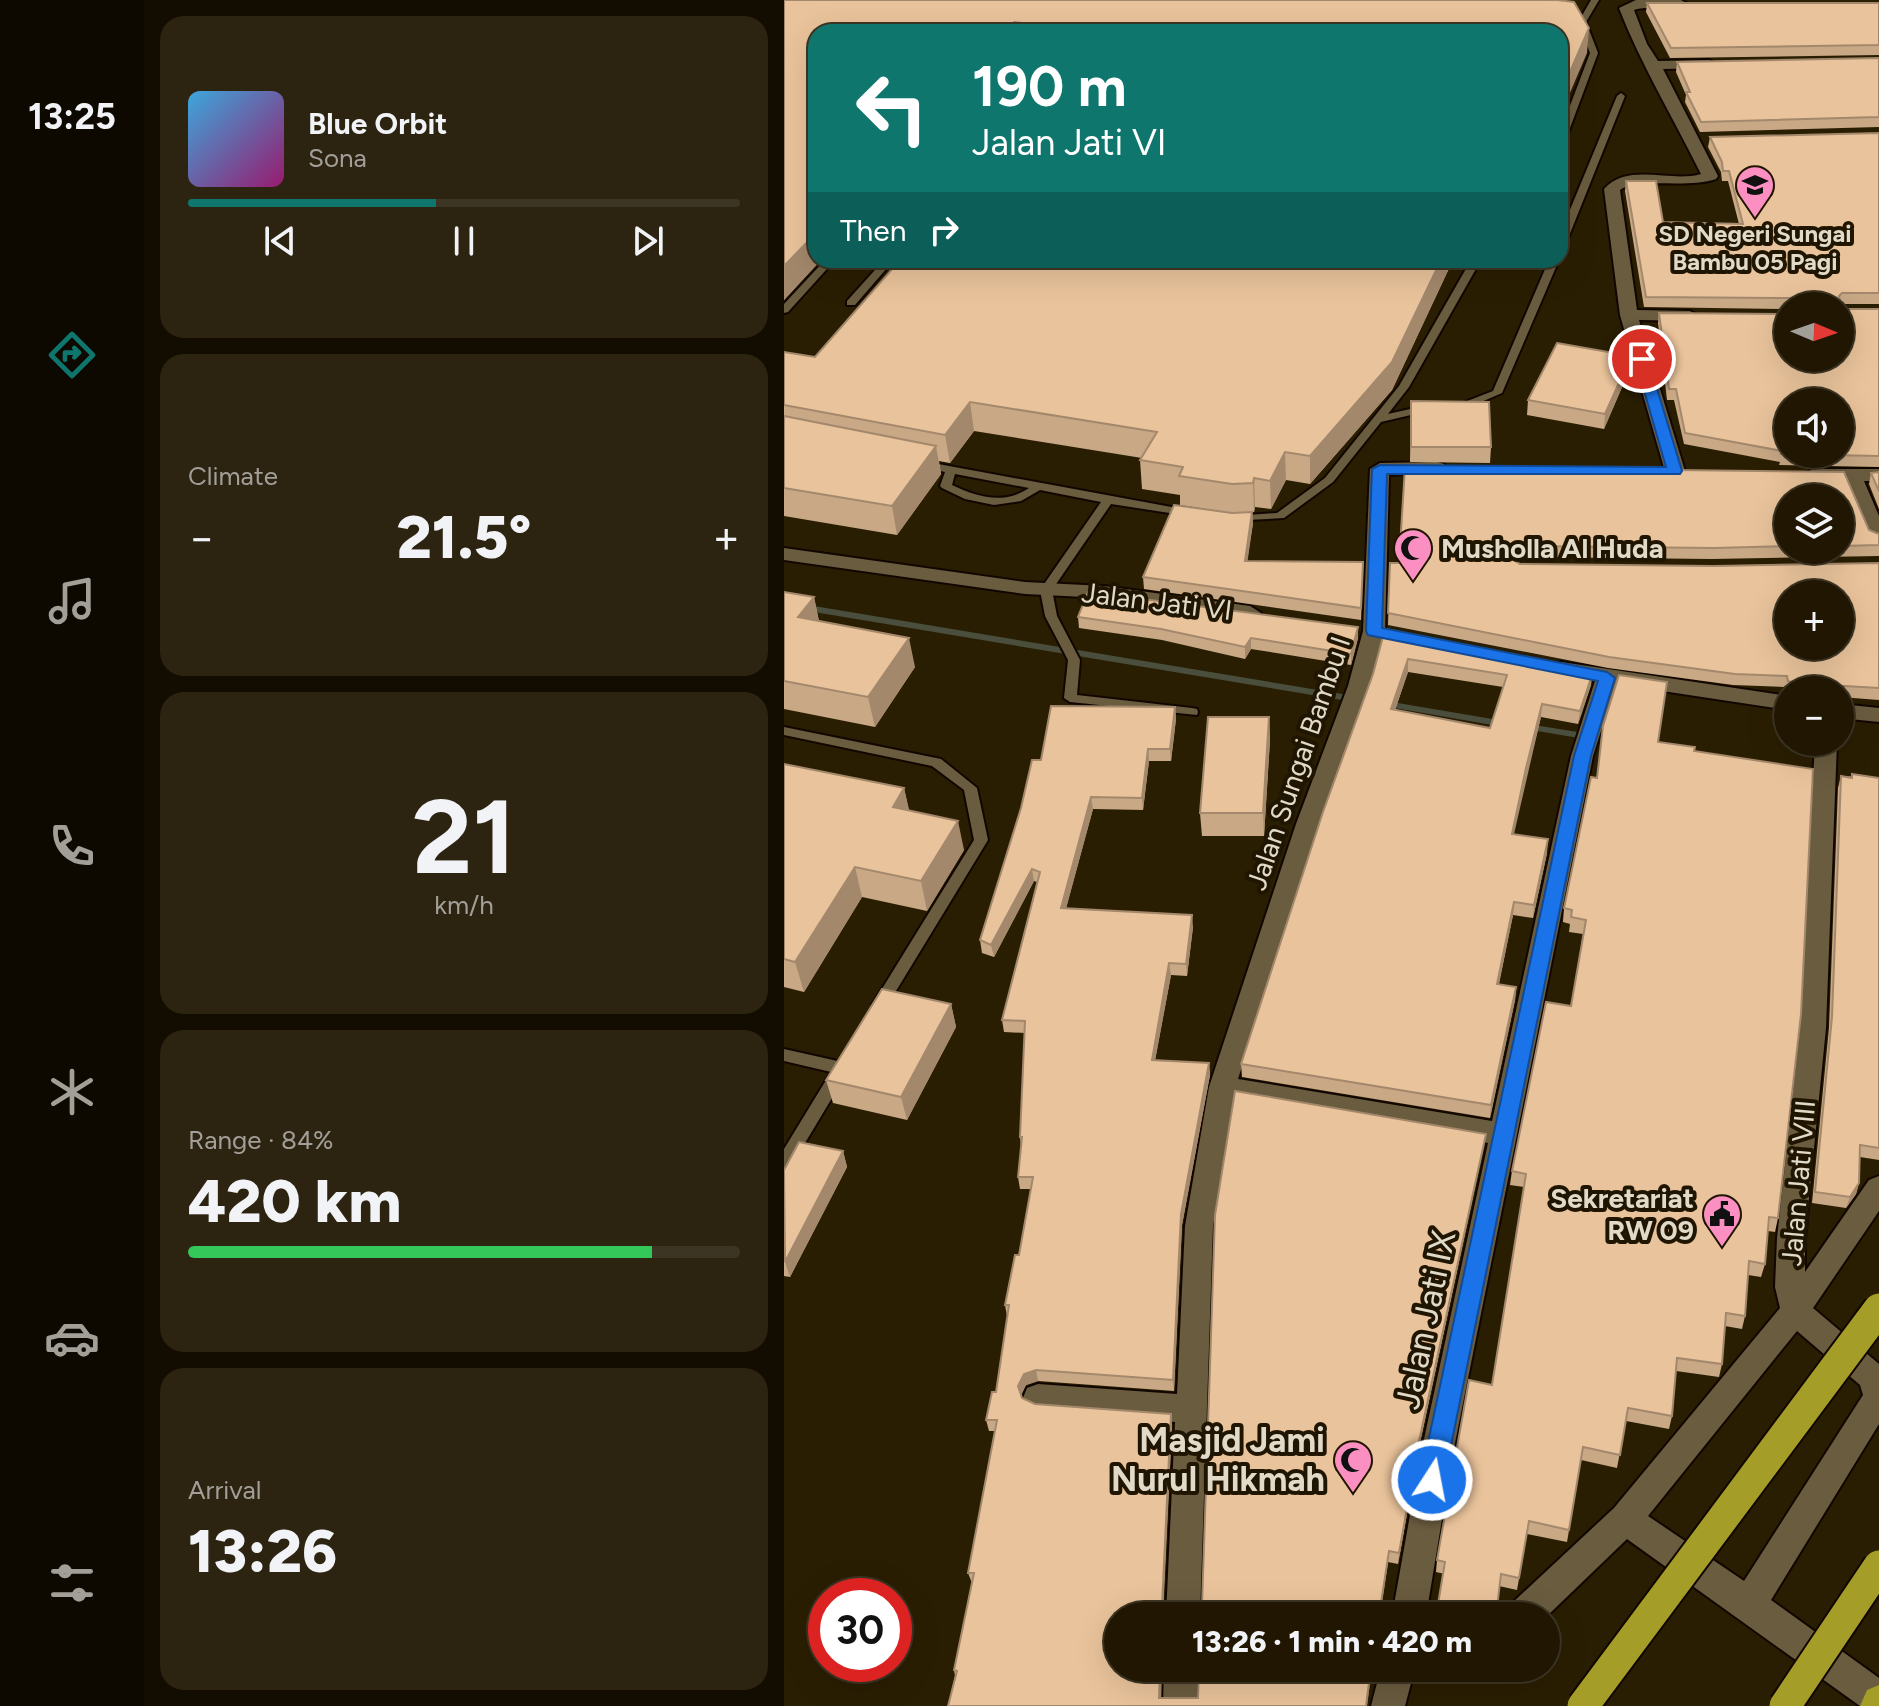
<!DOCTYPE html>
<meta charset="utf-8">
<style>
:root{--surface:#201602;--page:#2d2311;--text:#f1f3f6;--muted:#a29f99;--line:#3d3524;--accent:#0f766e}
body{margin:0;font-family:Figtree,sans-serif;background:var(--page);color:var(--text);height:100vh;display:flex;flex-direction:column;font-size:30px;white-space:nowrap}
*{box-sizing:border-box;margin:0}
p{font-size:26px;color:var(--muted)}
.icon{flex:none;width:44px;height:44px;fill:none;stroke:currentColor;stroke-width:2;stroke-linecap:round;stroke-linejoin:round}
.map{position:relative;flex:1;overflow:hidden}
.panel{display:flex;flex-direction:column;gap:16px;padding:16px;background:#120c01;width:640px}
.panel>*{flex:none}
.hud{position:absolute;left:24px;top:24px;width:760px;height:244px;border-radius:24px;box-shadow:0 8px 32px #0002,0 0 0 2px var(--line);background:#0f766e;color:#fff;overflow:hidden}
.needle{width:52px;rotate:92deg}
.buttons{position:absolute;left:990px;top:292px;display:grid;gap:16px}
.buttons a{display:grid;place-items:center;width:80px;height:80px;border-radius:50%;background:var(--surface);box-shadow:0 8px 32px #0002,0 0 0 2px var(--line);font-size:40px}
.speed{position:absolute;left:24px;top:1578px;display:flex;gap:16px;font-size:40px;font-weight:700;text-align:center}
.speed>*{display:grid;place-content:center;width:104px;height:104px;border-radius:50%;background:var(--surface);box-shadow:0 8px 32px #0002,0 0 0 2px var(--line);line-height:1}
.speed .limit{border:12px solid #d22;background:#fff;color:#111}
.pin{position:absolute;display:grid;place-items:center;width:68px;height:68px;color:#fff;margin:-34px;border:4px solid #fff;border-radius:50%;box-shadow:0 2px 8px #0007}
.me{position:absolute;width:88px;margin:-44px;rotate:11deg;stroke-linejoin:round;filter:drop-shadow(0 0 6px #0008)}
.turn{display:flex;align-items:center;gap:28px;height:168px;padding:0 32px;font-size:36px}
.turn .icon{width:104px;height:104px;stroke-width:2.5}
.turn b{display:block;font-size:56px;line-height:68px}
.then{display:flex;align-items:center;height:76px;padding:0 32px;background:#0003;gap:16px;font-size:30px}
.big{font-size:60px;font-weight:800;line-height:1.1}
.panel .tile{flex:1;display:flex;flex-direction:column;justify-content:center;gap:12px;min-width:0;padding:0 28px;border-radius:24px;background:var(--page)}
.panel .dial{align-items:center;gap:0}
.dial b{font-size:104px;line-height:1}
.song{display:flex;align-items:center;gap:24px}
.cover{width:96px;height:96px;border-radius:12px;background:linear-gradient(135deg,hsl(200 70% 55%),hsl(320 70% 35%))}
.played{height:8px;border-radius:4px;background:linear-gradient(90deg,var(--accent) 45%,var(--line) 45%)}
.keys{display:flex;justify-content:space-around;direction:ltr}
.heat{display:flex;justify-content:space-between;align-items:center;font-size:44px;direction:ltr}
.charge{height:12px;border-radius:6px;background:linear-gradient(90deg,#34c759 84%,var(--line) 0)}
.trip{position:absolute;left:320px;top:1602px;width:456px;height:80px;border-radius:40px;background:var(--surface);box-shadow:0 8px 32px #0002,0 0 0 2px var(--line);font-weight:800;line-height:80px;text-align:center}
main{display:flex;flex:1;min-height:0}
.tab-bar{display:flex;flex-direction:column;width:144px;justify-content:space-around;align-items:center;background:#0d0901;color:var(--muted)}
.tab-bar .icon{width:56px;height:56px}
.tab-bar .active{color:var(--accent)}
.tab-bar b{font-size:36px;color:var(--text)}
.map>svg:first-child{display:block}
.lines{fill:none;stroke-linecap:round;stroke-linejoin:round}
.stream{fill:#4a4e3c;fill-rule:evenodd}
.lane-casing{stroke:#120700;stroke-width:4}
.street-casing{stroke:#120700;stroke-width:4}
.highway-casing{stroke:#120700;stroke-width:4}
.lane{fill:#6a5c3f;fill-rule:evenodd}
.street{fill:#6a5c3f;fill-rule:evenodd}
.highway{fill:#a49d27;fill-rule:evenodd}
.highway-bridge-casing{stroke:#120700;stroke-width:35;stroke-linecap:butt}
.highway-bridge{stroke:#a49d27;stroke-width:31}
.wall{fill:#c8a885;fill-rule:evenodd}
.shaded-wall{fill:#a3886c}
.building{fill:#e9c39b;stroke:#a3886c;stroke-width:2;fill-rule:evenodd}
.route{fill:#1a73e8;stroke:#114b97;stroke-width:2}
.labels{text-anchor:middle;stroke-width:8;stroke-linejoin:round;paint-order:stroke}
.far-poi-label{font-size:24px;font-weight:bold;fill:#e1dac9;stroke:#201500}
.poi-label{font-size:28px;font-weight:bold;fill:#e1dac9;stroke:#201500;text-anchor:start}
.street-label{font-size:28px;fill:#e1dac9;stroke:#201500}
.near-street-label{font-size:34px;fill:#e1dac9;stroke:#201500}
.near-poi-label{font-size:34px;font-weight:bold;fill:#e1dac9;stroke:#201500;text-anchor:end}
</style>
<main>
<nav class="tab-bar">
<b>13:25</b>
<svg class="icon active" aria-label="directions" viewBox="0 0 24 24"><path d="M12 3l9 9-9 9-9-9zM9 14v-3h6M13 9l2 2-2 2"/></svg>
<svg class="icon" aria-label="music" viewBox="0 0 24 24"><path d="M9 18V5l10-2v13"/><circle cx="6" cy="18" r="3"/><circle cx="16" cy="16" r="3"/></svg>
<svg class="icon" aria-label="phone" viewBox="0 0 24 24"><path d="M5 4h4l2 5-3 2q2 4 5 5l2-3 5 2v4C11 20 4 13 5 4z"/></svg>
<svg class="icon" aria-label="climate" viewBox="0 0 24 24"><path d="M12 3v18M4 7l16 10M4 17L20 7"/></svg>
<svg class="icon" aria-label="car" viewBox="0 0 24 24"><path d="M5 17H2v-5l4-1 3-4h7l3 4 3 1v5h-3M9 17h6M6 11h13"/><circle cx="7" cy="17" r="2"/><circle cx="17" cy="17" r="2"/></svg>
<svg class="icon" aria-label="filters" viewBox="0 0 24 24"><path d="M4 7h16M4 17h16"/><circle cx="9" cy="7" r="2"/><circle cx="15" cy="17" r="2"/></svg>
</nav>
<section class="panel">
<div class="tile">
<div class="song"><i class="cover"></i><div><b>Blue Orbit</b><p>Sona</p></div></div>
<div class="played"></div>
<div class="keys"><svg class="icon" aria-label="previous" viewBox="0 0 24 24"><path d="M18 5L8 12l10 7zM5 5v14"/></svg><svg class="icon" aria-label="pause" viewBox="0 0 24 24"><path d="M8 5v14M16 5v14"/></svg><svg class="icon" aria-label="next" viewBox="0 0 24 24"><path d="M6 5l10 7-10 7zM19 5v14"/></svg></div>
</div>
<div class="tile"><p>Climate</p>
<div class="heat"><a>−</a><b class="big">21.5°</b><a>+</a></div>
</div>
<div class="tile dial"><b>21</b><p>km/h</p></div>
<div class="tile"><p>Range · 84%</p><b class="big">420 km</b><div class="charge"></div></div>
<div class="tile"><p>Arrival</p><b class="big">13:26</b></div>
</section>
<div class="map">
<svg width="1095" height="1706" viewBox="0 0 1095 1706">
<rect width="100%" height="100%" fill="#2a1e02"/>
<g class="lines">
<path class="stream" d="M0,601l570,95 5,3 -5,3 -570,-95z
M602,701l118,20 5,3 -5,3 -121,-21 -2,-2 2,-2z
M744,724l87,14 5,3 -5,3 -90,-15 -2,-2 2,-2z"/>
<defs>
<path id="lane" d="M807,0h8l-13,22 12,31 -34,91 -4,3v-15l30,-79 -11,-29 -16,-4 4,-2 13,1z
M837,93l4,3 -60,150 -5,3v-15l57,-138z
M41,260h10l-47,52 -4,1v-9z
M100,260h10l-39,45h-8v-4z
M687,260h10l-72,127 -21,27 40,-9 5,3 -1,2 -51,12 -48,60 -49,36 -55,3 -2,-2 6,-3 44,-3 48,-35 74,-92z
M765,260h10l-57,133 -37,16h-8v-4l36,-14z
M138,461l271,50 2,2 -6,3 -78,-12 -59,86 5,26 23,44 -3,35 115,13 5,1 1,3 -1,3 -127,-13 -6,-4 4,-38 -23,-44 -5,-26 61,-88 -61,-12 -19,11 -27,4 -29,-6 -23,-11 -2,-2 5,-14 -27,-6v-4zM171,474l74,14c-25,17 -52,9 -77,-3z
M0,727l157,32 36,29 11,52 -103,169h-10l-3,-4 102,-165 -10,-50 -32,-24 -148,-31z
M0,1049l58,13 5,2 3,4 -60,100 -6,2v-21l47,-77 -47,-11z"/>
<path id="street" d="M852,0h45l7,4c-15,10 -38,0 -54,6l13,34 11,17 51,-1 7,4 -7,4 -46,1 55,107 -2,3c-28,10 -79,-2 -96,11l17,120 53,1 9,5 -9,5 -51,-1 46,151 -10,6 -10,-6 -45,-156 -16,-126c24,-27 67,-6 97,-15 -27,-55 -60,-109 -82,-166z
M653,462l7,2 3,4 -3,4 -55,3 -4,156 -15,55 -50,138 -82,255 254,42 79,-365 24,-75 -42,-7 -3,-5 3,-5 8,-2 227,34v14l-172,-26 -23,72 -140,697 -27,163h-34l29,-163 67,-310 -255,-43 -20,126 -13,390h-34l9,-194 -137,-10 -11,-4 -4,-10 4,-10 11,-4 139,10 8,-168 24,-139 87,-263 52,-138 15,-55 7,-162 10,-6z
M1029,469h66v12h-15l15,35v30l-10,-6 -25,-59 -38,-2 -3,-4z
M0,548l241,34 79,4 146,20 11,7 -11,7 -146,-22 -79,-4 -241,-34z
M1056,704l39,4v14l-39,-4z
M1031,742h22l-11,286 -21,210v34l64,-92 10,-4v35l-66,97 66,56v60l-108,176 108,78v28h-19l-233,-167 -81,78 -40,-1 5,-12 103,-96 166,-200 -5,-21 2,-49 23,-210zM1013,1331l63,54 3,10 -119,186 -96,-65z
M380,1668h34l-1,38h-34z
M597,1668h34l-10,38h-34z"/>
<path id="highway" d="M1095,1685v21h-19l7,-16z"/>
</defs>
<use href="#lane" class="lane-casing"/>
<use href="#street" class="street-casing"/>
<use href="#highway" class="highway-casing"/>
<use href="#lane" class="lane"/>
<use href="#street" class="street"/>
<use href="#highway" class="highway"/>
<defs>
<path id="highway-bridge" d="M799,1706l296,-397
M1001,1706l94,-140"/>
</defs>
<use href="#highway-bridge" class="highway-bridge-casing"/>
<use href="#highway-bridge" class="highway-bridge"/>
</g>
<path class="wall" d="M0,0h781l22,53 -27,-21h-744v228h5l-37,40z
M863,3h232v52l-209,3 -24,-46z
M1095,58v69l-179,5 -15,-30 1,-7 -10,-23 1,-10z
M1095,133v171h-38l1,5h37v158l-100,-2 1,-3 -96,-18 -10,-44h-7l-9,-77 1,-10 129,1 52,-8h-52v3l-144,-2 -19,-116 1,-10 37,41 76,2 -11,-43h-6l-1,-9 -13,-25 2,-10z
M116,260h553l-61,130 -82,94 -24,-4 -15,29 -16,-2 -1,5h-2l1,11 -6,38 116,1 -2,58 -217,-31 -1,-12 90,-64 -53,-8v-10l-38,-6 -2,-29 2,-2 -168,-27 -24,32 -11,-2 2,13 -44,61 -113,-19v-164l31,5z
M847,356l-2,15 -25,58 -77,-14 1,-15z
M627,401l80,46 -1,16 -80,-1z
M621,467l439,5 25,58 10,4v22l-167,3 -193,-2 -4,3 5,4 194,2 165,-3v137l-39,-3v-7h-52v4l-3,-1 -1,-6 -51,-2 -125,-17 -220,-43 2,-62h9zM1004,498h52v52h-52zM1004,594h52v52h-52z
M1095,472v37l-10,-25 2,-11z
M0,592l30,5 5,24 96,46 -40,60 -91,-18z
M294,617l280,21 -7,27 -100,-16 -6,10 -83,-19 -83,-12z
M601,629l206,56 -13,39 -37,-7 -16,64 -12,53 34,19 -14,65 -20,-3 -14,69 17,3 -1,13 -25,118 -248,-41 -1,-13 132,-390zM624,672l95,15 -13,41 -95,-18z
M391,707l1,12 -5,42h-22l-6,49 -50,-1 -27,99 127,19 -6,49 -16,-1 -16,85 54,3 1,12 -28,150 -8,166 -136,-10 -12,4 -5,10 1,3 13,6 136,10 1,11 -9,182 2,2h34l3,-3 282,-461 -66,307 -20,112 -10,-2 -8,54h-262l43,82 206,8h-419l7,-30 -1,-6 18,-87 -4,-10 27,-142h-6l-3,-11 10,-28 11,-76 -2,-11 14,-50 12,-66h-11l-2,-12 3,-30 -1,-10 5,-104 -21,-1 -2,-12 35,-138 -3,-1 -40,76 -12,-4 -2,-13 61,-180z
M485,717l1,23 -6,96h-62l-2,-23z
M874,742l36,9 84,467 -3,14 -7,-1 -3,33 -4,13 -13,-2 -3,41 -3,13 -17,-3 -3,38 -3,13 -43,-6 -4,45 -3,13 -43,-8 -9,47 -36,-8 -14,82 -40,-8 -10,56 -81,-18 1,-12 55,-175 32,-198 -14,-2 2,-14 59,-165 12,-72 -14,-2 1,-8 -7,-2 1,-14 33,-130z
M0,764l120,24 5,23 55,39 -37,61 -65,-14 -58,95 -20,-5z
M1057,776l38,2v382l-19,-3 -1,26 -3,11 -10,14 -34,-5 17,-175 9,-240z
M167,1004l5,23 -49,93 -74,-17 -7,-23z
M59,1151l4,16 -57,110 -6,-1v-106z"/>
<path class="shaded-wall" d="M230,22l1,10h-10z
M805,28l-2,25 -27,63v-21z
M32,233v27h5l-37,40v-34z
M657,260h12l-61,130 -82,94v-28z
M847,356l-2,15 -25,58 1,-15z
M186,402l4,29 -24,32 -5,-28z
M152,446l5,28 -44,61 -5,-29z
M501,452l1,28 -15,29 -1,-28z
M470,478l1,29 -1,5 -1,-29z
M468,512l1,11 -7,49 -1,-11z
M736,546l-1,11 -13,10 1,-11z
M30,597l6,30 -22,-10z
M574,627v11l-7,27v-11z
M125,638l6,29 -40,60 -7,-30z
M467,638v11l-6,10v-12z
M624,659v13l-17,50v-13z
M809,672l-2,13 -13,39 2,-13z
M758,704l-1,13 -30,130 1,-13z
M391,707l1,12 -5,42 -1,-12z
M485,717l1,23 -6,96 -1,-23z
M364,749l1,12 -6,49 -1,-12z
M120,788l7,30 -18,-11z
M307,797l2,12 -30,111 -2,-12z
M174,821l6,29 -37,61 -6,-30z
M764,839l-1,14 -14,65 1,-13z
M71,867l7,30 -58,95 -9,-30z
M248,869l2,12 -40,76 -3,-12z
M730,902l-1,13 -17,82 1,-13z
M408,915l1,12 -6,49 -1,-12z
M385,963l2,12 -18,97 -1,-12z
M732,987l-1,13 -25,118 1,-13z
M167,1004l5,23 -49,93 -6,-23z
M425,1063l1,12 -28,150 -8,166 -1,-11 8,-166z
M702,1134l-2,11 -66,307 -20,112 1,-11 20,-112z
M59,1151l4,16 -57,110 -5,-15z
M1075,1183l-3,11 -10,14 4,-11z
M252,1370l2,11 -12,4 -6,12 -2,-11 6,-12z
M387,1414l1,11 -9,191 -1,-10z
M376,1668h2l-1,38 -2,-8z
M587,1668h1l-5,38h-1z"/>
<path class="building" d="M0,0h773l17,2 15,26 -29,67v-63h-465l-81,-10 -9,10h-189v201l-32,33z
M863,3h232v42l-208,3z
M1095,58v59l-178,5 -15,-30h4l-13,-30z
M1095,133v160h-37l-3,3 3,13h37v147l-98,-2 1,-3 -97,-18 -9,-44h-7l-10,-76 129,1v44h52v-52h-48l1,-5 -3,-3 -144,-1 -20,-116h30l7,41 80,2 -14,-53h-6l-1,-9 -12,-25zM1004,402h52v52h-52z
M116,260h541l-49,102 -82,94 -25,-4 -15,29 -16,-3 -1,5 -21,1 -53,-8 4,-9 -43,-7 17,-28 -187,-30 -25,33 -161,-30v-53l31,5z
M773,343l74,13 -26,58 -77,-14z
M627,401l78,1 2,45h-80z
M0,416l152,30 -44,60 -108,-18z
M621,467l439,5 25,58 10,4v11l-39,1v-48h-52v48l-74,2 -194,-2 -13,10 13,8 194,2 165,-3v125l-86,-5 -5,-2 -1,-5 -52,-2 -126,-17 -221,-44 2,-50h9zM1004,594h52v52h-52z
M1095,472v19l-8,-18z
M390,505l58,8 20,-1 -7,49 118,1 -2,46 -218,-31z
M0,592l30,5 -16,20 111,21 -41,59 -84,-16z
M304,592l270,35 -7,27 -100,-16 -6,9 -84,-18 -83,-12z
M601,629l208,43 -13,39 -38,-7 -16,64 -14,66 36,5 -14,66 -20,-3 -17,82 19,3 -25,118 -250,-41 82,-252 50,-138zM624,659l99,16 -17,53 -99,-19z
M835,675l48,7 -9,60 37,5 -1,4 119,18 -12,245 -23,204 -9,-1 -4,47 -16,-3 -4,55 -19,-3 -4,51 -45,-6 -5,58 -44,-8 -8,47 -37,-8 -14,83 -40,-9 -10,57 -18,-4 -5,42h-60l9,-54 -8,-2 32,-180 23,5 34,-211 -14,-3 34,-169 25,4 15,-86 -15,-3 1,-7 -8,-2 27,-131 6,1 6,-52z
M267,706l124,1 -5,42h-22l-6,49 -51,-1 -30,111 131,7 -6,49 -17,-1 -17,97 57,3 -28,151 -8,166 -137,-10 -12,4 -6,12 4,12 13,6 136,10 -9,192 3,3h34l3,-3 13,-391 20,-124 251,43 -67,307 -20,112 -10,-2 -10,65h-261v52h42l-1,30h39l1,-30h172l-5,38h-418l9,-35 -3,-1 20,-97h-6l29,-153h-11l6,-28h4l13,-87h-4l10,-50h4l14,-78h-15l4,-40h-2l5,-116 -23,-1 38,-148 -8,-3 -41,76 -11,-5 41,-132 11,-48h9z
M424,717h61l-6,96h-63z
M0,764l120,24 -11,19 65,14 -37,60 -66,-14 -60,95 -11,-3z
M1068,774l27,4v370l-19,-3 -1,38 -9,14 -35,-5 17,-175 9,-241 11,2z
M98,989l69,15 -50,93 -75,-17z
M15,1142l44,9 -58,111 -1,-92z"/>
<path class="route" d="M858,355l6,4 34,112 -2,3h-293l-5,154 225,44 8,6 -24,78 -147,724 -3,8 -9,3 -9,-3 -3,-8 154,-724 24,-75 -230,-46 -2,-4 6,-162 8,-4 286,2 -31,-108z"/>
<defs>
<symbol id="school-pin" viewBox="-11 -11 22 30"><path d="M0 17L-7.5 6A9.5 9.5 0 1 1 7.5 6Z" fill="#fc8fc1" stroke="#201500"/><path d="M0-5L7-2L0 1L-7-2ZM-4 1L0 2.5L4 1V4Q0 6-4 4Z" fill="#111"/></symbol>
<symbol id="mosque-pin" viewBox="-11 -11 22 30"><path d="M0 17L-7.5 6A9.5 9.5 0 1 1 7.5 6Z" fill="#fc8fc1" stroke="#201500"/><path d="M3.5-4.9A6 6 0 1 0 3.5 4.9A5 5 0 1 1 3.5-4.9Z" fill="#111"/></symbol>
<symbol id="civic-pin" viewBox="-11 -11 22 30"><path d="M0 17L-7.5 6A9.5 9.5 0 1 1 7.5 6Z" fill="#fc8fc1" stroke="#201500"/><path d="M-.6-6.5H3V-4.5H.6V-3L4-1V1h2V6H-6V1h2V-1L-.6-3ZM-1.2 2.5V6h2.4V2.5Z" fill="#111"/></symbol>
</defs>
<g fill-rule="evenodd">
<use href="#school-pin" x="949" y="163" width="44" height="60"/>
<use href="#mosque-pin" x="607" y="526" width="44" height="60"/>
<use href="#civic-pin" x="916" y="1192" width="44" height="60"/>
<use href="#mosque-pin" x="547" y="1438" width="44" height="60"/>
</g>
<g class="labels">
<g class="far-poi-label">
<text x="971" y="242">SD Negeri Sungai<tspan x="971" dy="28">Bambu 05 Pagi</tspan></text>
</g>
<g class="poi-label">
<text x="657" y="558">Musholla Al Huda</text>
<text x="910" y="1208" text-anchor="end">Sekretariat<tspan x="910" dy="32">RW 09</tspan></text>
</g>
<g class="street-label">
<text transform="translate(373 601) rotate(7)" y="10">Jalan Jati VI</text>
<text transform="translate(514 763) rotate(-71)" y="10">Jalan Sungai Bambu I</text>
<text transform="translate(1014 1183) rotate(-85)" y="10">Jalan Jati VIII</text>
</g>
<g class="near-street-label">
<text transform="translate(641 1320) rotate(-78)" y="12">Jalan Jati IX</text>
</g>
<g class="near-poi-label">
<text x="541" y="1452">Masjid Jami<tspan x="541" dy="39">Nurul Hikmah</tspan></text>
</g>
</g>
</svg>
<div class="buttons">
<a><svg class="needle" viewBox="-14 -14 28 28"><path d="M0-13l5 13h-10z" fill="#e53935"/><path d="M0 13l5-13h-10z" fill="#a29f99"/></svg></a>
<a><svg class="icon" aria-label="sound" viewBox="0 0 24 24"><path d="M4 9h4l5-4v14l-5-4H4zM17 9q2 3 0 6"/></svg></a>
<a><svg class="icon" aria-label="layers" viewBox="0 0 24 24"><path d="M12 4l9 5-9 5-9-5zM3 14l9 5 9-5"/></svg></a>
<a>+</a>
<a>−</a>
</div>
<div class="speed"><div class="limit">30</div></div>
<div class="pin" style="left:858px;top:359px;background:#d93025"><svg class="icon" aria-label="arrive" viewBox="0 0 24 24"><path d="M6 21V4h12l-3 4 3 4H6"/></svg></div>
<svg class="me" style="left:648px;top:1480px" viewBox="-20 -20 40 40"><circle r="17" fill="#1a73e8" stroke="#fff" stroke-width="3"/><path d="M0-11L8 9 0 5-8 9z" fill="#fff"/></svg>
<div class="trip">13:26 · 1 min · 420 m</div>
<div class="hud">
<div class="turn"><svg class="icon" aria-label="left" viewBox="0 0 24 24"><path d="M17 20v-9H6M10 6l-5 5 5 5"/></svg><div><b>190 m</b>Jalan Jati VI</div></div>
<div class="then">Then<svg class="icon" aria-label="right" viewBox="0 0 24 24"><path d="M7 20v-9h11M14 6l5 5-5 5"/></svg></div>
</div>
</div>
</main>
